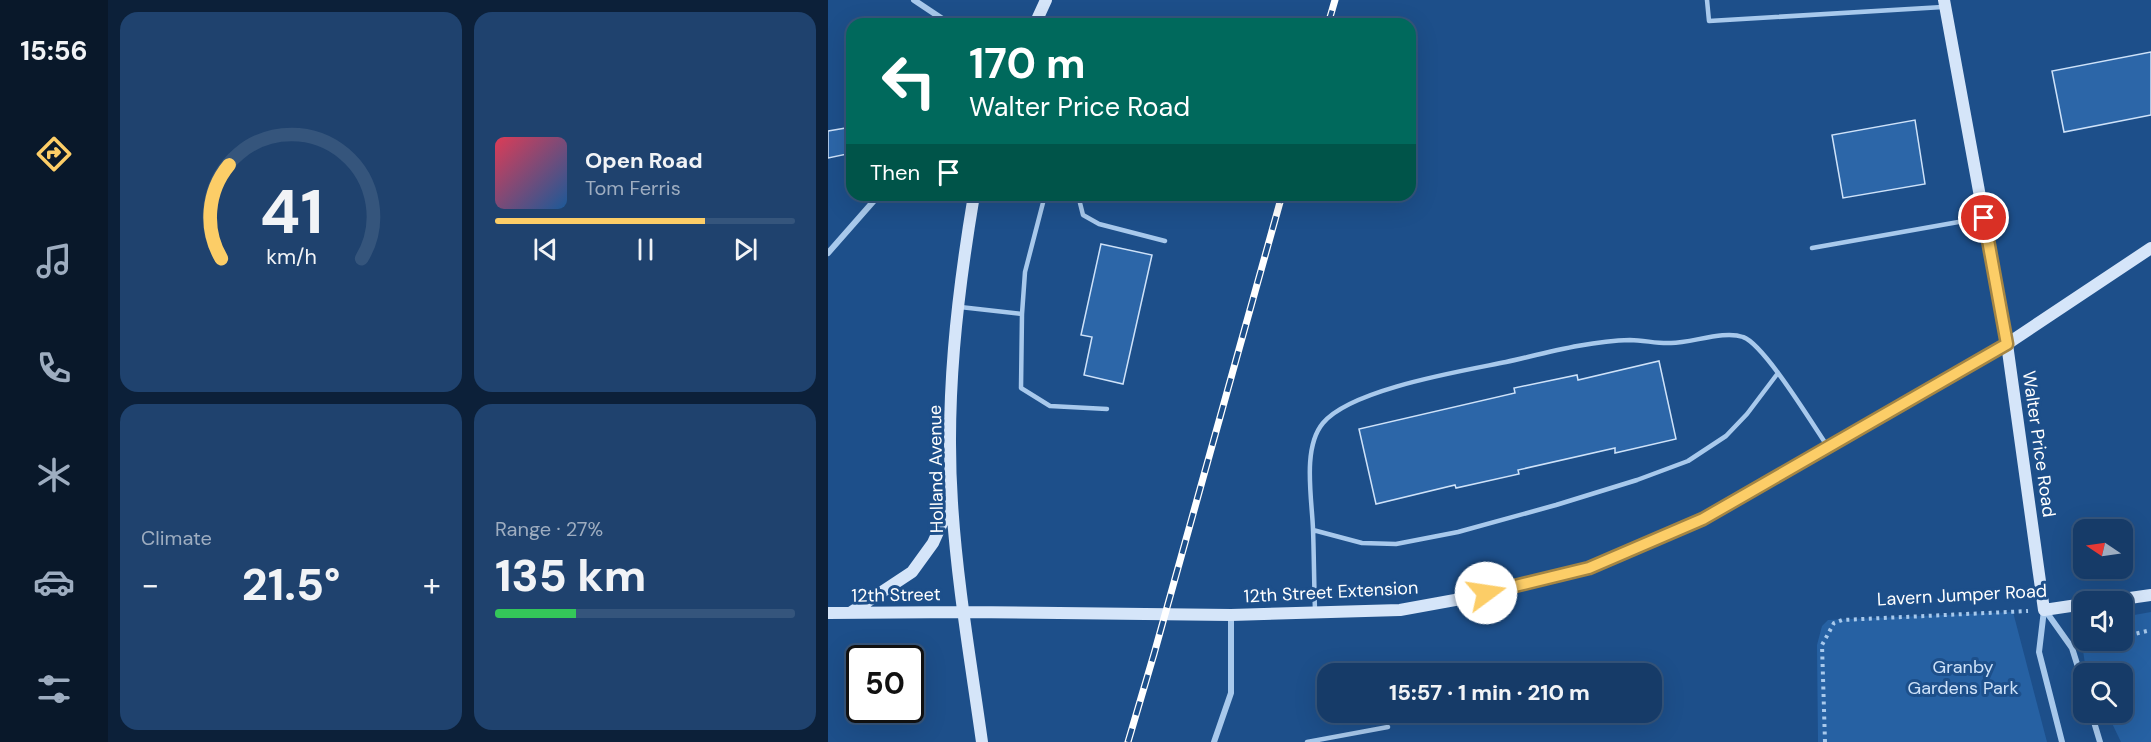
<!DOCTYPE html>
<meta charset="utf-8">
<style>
:root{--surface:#163b68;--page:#1f426e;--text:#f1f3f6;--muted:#9eadc0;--line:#35557c;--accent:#fccd67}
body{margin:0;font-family:"DM Sans",sans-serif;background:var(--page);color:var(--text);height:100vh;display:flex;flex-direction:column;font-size:22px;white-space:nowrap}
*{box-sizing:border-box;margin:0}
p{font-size:20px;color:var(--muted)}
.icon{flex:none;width:33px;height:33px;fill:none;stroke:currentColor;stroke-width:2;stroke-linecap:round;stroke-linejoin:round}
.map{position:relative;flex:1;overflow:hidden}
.drawer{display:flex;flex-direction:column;gap:12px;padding:12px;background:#0c2039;width:720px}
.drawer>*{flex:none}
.hud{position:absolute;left:18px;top:18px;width:570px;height:183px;border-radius:18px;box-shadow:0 6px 24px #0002,0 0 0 2px var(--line);background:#00695c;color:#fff;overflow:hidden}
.needle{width:39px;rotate:283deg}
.buttons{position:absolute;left:1245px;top:519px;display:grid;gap:12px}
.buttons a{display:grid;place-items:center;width:60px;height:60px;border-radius:12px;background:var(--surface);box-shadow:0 6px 24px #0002,0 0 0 2px var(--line);font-size:30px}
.speed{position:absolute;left:18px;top:645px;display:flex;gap:12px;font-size:30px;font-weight:700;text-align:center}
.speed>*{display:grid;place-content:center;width:78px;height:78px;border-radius:50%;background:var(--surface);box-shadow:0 6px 24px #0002,0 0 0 2px var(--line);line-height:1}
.speed .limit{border:3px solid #111;border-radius:9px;background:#fff;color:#111}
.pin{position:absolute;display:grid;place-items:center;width:51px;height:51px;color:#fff;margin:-26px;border:3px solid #fff;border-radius:50%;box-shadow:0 2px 6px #0007}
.me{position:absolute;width:66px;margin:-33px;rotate:76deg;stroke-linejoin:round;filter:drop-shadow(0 0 4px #0008)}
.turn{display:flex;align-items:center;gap:21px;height:126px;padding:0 24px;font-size:27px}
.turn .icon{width:78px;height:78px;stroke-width:2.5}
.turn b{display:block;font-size:42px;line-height:51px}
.then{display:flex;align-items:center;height:57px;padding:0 24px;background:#0003;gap:12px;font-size:22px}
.big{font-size:45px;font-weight:800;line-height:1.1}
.drawer .widget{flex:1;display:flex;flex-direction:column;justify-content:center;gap:9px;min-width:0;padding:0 21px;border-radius:18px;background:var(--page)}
.drawer .dial{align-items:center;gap:0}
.dial svg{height:156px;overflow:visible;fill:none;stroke:var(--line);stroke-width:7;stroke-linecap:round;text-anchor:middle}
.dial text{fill:var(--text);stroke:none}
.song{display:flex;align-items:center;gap:18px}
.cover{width:72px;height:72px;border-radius:9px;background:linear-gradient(135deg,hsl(350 70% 55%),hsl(210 70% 35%))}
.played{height:6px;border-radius:3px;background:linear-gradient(90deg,var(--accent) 70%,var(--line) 70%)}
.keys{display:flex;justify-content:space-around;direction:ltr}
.heat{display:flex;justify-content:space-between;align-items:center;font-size:33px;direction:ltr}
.charge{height:9px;border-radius:4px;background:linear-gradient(90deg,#34c759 27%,var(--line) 0)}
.drawer .tiles{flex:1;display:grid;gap:12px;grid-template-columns:repeat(2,1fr)}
.trip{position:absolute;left:489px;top:663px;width:345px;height:60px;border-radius:18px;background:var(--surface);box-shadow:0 6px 24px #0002,0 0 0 2px var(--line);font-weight:800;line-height:60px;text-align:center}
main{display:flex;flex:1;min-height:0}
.tab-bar{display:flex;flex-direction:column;width:108px;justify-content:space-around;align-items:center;background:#09182a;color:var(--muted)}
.tab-bar .icon{width:42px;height:42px}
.tab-bar .active{color:var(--accent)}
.tab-bar b{font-size:27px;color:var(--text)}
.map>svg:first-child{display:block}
.green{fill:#2661a3}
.building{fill:#2c66a8;stroke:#cee2f9;stroke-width:1.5}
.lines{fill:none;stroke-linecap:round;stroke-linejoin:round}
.path{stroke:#a8c9ec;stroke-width:4;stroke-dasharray:3 4.5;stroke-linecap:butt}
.lane{stroke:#a8c9ec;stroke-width:4.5}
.street{stroke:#a8c9ec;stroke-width:6}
.secondary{stroke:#d5e5f9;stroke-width:12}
.rail-casing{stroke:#fff;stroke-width:7}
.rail{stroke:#1d4f8a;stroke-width:4.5;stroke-dasharray:14;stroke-linecap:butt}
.route-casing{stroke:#a48543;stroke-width:15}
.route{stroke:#fccd67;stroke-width:10}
.labels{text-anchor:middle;stroke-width:6;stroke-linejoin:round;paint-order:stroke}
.street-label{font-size:18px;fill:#fff;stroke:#1d4f8a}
.park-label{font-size:18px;fill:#cee2f9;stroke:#1d4f8a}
</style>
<main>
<nav class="tab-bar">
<b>15:56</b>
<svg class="icon active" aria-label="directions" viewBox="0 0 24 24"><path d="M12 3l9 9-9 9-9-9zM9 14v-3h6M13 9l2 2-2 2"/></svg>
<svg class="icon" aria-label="music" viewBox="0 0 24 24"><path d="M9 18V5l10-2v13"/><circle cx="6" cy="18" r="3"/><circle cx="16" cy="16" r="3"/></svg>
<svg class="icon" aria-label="phone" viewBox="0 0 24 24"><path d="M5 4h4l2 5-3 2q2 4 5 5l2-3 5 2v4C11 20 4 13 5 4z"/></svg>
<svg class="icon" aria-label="climate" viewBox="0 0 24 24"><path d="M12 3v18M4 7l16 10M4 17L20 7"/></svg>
<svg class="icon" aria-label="car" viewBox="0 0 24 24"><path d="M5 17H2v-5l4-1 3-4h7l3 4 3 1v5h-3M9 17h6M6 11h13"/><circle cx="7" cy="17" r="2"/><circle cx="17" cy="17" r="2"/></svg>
<svg class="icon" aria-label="filters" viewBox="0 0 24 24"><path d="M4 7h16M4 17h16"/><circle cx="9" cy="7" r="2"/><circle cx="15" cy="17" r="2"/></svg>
</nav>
<section class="drawer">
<div class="tiles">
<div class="widget dial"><svg viewBox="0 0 100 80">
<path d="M14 69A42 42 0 1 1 86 69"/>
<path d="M14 69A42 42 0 0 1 18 21" stroke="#fccd67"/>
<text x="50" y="56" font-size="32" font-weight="700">41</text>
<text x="50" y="72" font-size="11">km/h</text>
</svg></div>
<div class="widget">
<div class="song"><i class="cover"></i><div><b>Open Road</b><p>Tom Ferris</p></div></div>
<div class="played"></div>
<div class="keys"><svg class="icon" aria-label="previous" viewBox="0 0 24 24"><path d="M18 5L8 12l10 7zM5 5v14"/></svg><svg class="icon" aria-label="pause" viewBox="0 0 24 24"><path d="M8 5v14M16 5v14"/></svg><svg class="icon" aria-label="next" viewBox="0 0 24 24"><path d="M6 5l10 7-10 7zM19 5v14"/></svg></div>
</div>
<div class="widget"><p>Climate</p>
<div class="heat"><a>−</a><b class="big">21.5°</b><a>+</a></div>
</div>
<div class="widget"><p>Range · 27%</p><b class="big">135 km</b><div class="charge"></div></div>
</div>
</section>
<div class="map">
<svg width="1323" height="742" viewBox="0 0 1323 742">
<rect width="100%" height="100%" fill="#1d4f8a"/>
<path class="green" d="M1185,612l34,130h-229l-1,-97 5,-19 6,-6z
M1323,612v130h-30l-14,-29 15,-1v-38l-32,-1 -5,-9 -4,-27 2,-3 1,6h38l1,-23z"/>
<path class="building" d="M1323,52v63l-87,17 -12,-61z
M1087,120l10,64 -82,14 -11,-63z
M24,127v26l-24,5v-27z
M273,244l51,11 -29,129 -39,-9 8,-38 -11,-2z
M831,361l17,78 -61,14v-5l-97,22 1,4 -63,14 -1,-3 -79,19 -17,-75 156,-36 -1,-5 63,-13 1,5z"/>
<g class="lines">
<path class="path" d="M1294,637l29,-7
M1257,645l20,-5
M997,742l-3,-97 12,-22 8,-3 186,-9"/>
<path class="lane" d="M879,0l2,21 234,-14
M254,195l-2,8 3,12 16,9 66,17
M984,248l169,-30
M132,307l62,7 -1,74 29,18 57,3
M194,314l3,-42 20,-77
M485,530l49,13 34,1 62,-12 98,-27 81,-25 51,-19 38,-25 21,-22 31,-41
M487,610c-1,-27 -1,-54 -2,-81 -1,-30 -11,-81 10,-106 28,-34 139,-52 183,-61 40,-9 83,-21 124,-22 14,0 28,4 41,3 21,0 53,-13 72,-6 21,7 70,88 85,110
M479,742l81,-15"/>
<path class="street" d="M86,0l36,24
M0,253l51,-58
M1216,610l-5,42 23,90
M1217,610l27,38 12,38
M1263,712l9,30
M386,742l17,-49v-78"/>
<path class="secondary" d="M1116,0l63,344 37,266 40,-6
M207,24l11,-24
M146,195c-17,101 -29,205 -22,308 5,80 19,160 30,239
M1274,602l49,-7
M0,613l136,-1 267,3 169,-5 66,-12 123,-30 114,-49 304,-175 144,-96
M22,613l62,-41 21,-29 18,-40"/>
<defs>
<path id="rail" d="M500,24l7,-24
M300,742l26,-88 128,-459"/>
</defs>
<use href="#rail" class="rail-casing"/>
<use href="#rail" class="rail"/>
</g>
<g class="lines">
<defs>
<path id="route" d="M658,593l103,-25 114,-49 304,-175 -23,-126"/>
</defs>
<use href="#route" class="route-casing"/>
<use href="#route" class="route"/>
</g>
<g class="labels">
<g class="street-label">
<text transform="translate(1211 444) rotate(82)" y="6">Walter Price Road</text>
<text transform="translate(108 469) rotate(-91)" y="6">Holland Avenue</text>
<text transform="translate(503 592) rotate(-3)" y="6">12th Street Extension</text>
<text transform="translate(68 595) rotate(-1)" y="6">12th Street</text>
<text transform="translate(1134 595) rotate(-3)" y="6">Lavern Jumper Road</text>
</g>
<g class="park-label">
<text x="1135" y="673">Granby<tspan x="1135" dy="21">Gardens Park</tspan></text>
</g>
</g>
</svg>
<div class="buttons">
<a><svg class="needle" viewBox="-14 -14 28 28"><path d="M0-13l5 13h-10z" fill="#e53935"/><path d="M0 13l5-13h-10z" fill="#9eadc0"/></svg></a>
<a><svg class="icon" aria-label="sound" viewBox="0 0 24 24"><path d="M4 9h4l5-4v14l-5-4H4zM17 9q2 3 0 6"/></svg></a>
<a><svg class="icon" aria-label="search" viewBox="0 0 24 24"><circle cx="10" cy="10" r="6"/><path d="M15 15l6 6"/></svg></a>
</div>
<div class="speed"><div class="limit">50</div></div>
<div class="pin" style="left:1156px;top:218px;background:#d93025"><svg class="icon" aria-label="arrive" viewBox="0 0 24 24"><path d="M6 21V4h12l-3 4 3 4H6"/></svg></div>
<svg class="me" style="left:658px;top:593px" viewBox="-20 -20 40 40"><circle r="19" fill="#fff"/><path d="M0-13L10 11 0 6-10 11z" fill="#fccd67"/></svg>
<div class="trip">15:57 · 1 min · 210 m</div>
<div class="hud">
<div class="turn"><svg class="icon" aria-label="left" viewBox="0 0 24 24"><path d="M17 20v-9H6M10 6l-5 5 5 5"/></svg><div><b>170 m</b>Walter Price Road</div></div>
<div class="then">Then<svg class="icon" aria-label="arrive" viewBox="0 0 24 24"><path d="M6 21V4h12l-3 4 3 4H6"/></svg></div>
</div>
</div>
</main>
